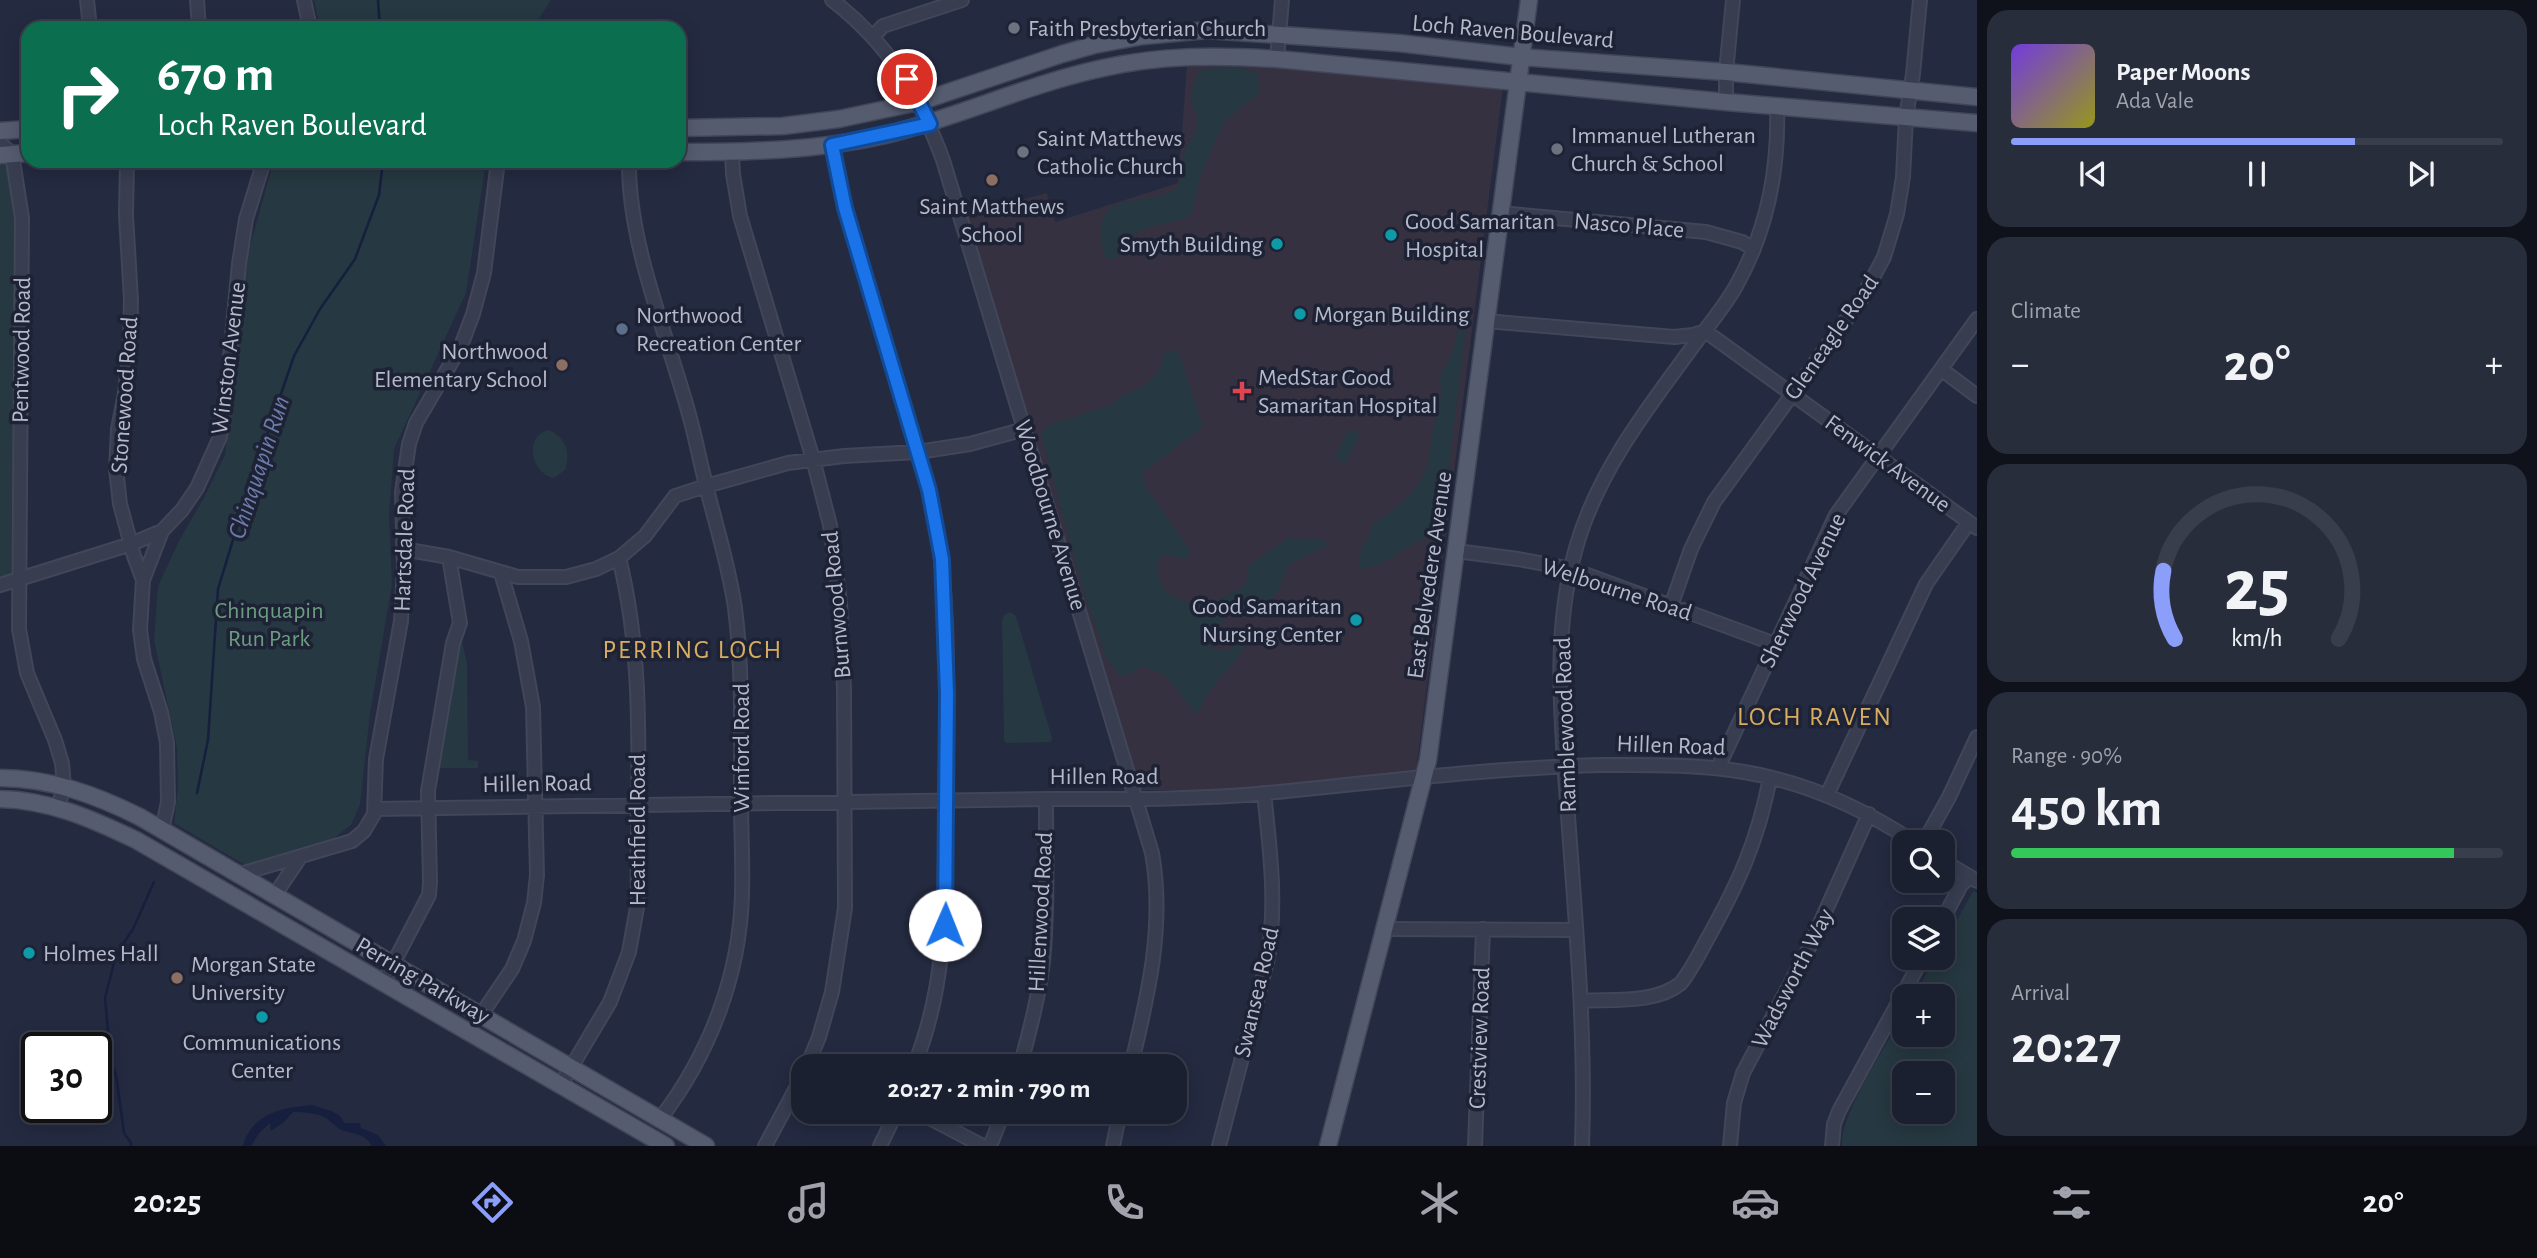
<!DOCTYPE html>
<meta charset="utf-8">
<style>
:root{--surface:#1b2030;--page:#282d3c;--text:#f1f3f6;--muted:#a0a3ab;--line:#393e4c;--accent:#8a9efa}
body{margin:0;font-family:"Alegreya Sans",sans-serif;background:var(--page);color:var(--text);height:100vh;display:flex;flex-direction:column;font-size:26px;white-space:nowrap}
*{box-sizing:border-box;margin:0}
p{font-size:23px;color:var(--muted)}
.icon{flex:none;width:38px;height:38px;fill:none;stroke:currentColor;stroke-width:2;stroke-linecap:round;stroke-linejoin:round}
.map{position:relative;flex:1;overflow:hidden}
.details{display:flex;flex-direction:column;gap:10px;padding:10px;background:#0f121a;width:560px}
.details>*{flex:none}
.hud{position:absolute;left:21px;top:21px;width:665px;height:147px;border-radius:21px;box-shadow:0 4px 18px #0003,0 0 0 2px var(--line);background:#0b6e4f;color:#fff;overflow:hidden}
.buttons{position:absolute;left:1892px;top:830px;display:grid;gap:14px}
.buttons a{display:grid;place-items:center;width:63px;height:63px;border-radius:14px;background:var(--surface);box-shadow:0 4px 18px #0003,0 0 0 2px var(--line);font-size:35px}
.speed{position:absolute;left:21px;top:1032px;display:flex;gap:14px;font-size:35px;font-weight:700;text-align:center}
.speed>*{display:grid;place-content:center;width:91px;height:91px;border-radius:50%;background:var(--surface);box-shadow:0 4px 18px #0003,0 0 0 2px var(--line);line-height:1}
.speed .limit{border:4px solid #111;border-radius:10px;background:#fff;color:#111}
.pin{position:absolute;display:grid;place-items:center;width:60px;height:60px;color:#fff;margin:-30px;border:4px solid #fff;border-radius:50%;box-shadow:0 2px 7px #0007}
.me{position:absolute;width:77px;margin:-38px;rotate:1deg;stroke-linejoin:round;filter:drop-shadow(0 0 5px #0008)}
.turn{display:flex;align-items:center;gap:24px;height:147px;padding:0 21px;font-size:32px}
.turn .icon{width:91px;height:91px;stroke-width:2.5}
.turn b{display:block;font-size:49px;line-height:60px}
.big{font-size:52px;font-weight:700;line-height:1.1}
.details .widget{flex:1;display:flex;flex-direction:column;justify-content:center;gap:10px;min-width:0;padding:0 24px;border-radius:21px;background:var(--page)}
.details .dial{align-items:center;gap:0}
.dial svg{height:182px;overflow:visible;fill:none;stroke:var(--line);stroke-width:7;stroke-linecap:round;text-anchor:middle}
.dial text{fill:var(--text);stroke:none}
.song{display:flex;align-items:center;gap:21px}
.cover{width:84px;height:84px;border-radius:10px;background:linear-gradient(135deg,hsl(260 70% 55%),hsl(60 70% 35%))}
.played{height:7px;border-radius:4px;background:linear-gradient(90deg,var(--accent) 70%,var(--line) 70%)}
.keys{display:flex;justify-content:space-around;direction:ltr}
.heat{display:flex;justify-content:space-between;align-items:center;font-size:38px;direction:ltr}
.charge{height:10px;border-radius:5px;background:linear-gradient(90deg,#34c759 90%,var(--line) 0)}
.trip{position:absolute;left:791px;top:1054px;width:396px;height:70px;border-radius:21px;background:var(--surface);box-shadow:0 4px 18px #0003,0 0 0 2px var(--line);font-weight:700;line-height:70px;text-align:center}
.dock{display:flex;height:112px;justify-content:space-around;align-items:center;background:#0b0d13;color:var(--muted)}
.dock .icon{width:49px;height:49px}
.dock .active{color:var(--accent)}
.dock b{font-size:32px;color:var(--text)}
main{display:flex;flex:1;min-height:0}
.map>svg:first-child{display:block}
.medical{fill:#363140}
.green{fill:#263841;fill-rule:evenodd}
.water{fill:#171f3e}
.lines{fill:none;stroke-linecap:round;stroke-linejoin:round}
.stream{stroke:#171f3e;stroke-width:2.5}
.minor-casing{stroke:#424659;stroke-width:16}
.major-casing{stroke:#424659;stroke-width:19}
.minor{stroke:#383d50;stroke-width:12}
.major{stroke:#565c70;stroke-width:16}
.route-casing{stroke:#114b97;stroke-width:18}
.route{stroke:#1a73e8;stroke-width:12}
.worship-dot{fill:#6b7280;stroke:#1d2235;stroke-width:2.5}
.education-dot{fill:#8d6e63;stroke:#1d2235;stroke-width:2.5}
.culture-dot{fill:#0f9aa8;stroke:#1d2235;stroke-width:2.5}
.service-dot{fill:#5c6f8a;stroke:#1d2235;stroke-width:2.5}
.health-dot{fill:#e0444e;stroke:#1d2235;stroke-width:2.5}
.labels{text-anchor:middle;stroke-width:7;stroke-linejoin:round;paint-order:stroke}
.poi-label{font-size:24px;fill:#b5b9ca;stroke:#1d2235;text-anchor:start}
.street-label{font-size:24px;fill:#b5b9ca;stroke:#1d2235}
.park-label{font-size:24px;fill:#6b9c80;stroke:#1d2235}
.water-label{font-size:26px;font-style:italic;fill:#6d7baa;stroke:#1d2235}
.neighbourhood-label{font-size:26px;letter-spacing:2px;fill:#d8ad62;stroke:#1d2235}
</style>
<main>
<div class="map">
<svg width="1977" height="1146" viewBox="0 0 1977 1146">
<rect width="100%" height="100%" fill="#242a40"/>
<path class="medical" d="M1229,63l274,23 -87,685 -171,19h-104l-174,-576 80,-21 8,29 123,-39 9,-118z"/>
<path class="green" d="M314,0h237l-18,28h-213z
M1220,67l20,1 18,5 1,16 -3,7 -31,24 -23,52 -10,40 -7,7 -39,9 -13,7 -15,23 -9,2c-6,-6 -8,-15 -8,-25 -1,-51 56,-23 79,-51l3,-30 14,-26 1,-12 -7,-14 2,-14 6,-17z
M0,161l9,6 7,32 -5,378 -11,4z
M304,161h182l-20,132 -72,156 -5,67 3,68 -22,130 -10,90 -9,21 -17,13 -89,27 -71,-42 4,-36 -1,-39 -23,-108 4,-54 22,-47 24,-41 21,-43 13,-101 7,-89 28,-102z
M1466,326l-25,207c-6,6 -13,4 -20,7 -19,10 -39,27 -60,29 -7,-18 9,-29 12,-46 22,-12 47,-33 54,-58 4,-13 3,-26 7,-38 4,-16 11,-33 4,-48l15,-27 5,-23z
M1174,350l5,4 24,73 -61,46 5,16 39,55 4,9 -3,6 -24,-4 -4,3c-10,44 41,55 71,36 5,-3 10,-4 14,-9 5,-6 3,-13 5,-20l39,-27 36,1 3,7 -37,17c-7,10 -7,26 -17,34 -26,21 -57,4 -61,53l16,1 17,-15 4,1v2c-10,23 -29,36 -42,56 -5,7 -5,14 -11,19l-30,-38 -22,-10 -19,10h-6l-13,-19 -21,-62 -44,-160 5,-9 65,-21 14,-11 20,-8 14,-15 6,-20z
M1349,429l11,6 -15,29 -11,-6z
M549,430c17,7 22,24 16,40l-11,8c-23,-4 -31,-43 -5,-48z
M1010,612l6,4 36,122 -1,4 -44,1 -3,-2 -2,-121 2,-5z
M457,641h5l5,22 1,97 10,1v7h-42z
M1973,891l4,2v253h-135c-2,-32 45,-102 62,-132v20h38v-38h-28l22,-39h6l1,-11zM1904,1073h38v38h-38z"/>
<path class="water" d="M313,1105c11,5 27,5 31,18h16l1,5 17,7 8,11h-14c-7,-12 -16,-12 -28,-15 -7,-2 -12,-9 -18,-13 -9,-5 -22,-6 -33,-6l-9,10 -13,9 -1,-8 -11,10 -8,13h-8c9,-33 41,-39 70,-41z"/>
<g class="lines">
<path class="stream" d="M378,0l2,28
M197,793l11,-53 10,-151 33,-108 43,-125 26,-47 35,-50 24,-64 4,-34
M131,1146v-3l-7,-10 -8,-58 -5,-11 -6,-66 9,-35 11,-22 8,-12 21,-47"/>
<defs>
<path id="minor" d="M87,0l3,28
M197,0l2,28
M304,0l6,28
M832,0c57,44 86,93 111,160l209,693c13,72 -4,143 -21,213
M873,37l10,-11 79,-26
M1277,59l5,-59
M1726,102v-30l7,-72
M0,143l12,11 10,64 -3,411 8,44 28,67 7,23 2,23 -6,22
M832,145l13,63 84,282c24,103 18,209 16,313 -1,93 5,174 -31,263
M732,152l1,22 7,42 73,243 17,66 10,77 4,87 1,219 -13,84 -13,45 -12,29
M127,161l-1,54 5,85 -1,46 -5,47 -7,36 -2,40 4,35 14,52 9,24 -3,50 4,29 17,53 6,31 1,59 -6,28
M629,161c-1,84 39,175 61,257 6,22 10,44 16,67 10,41 23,81 29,123 8,63 6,128 6,191 0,32 2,63 1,95 -2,82 -33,161 -82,225
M1500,213l206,19 36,10 12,7
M1486,321l188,16 19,-2 12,-4 272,197
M1941,369l36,27
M403,549l46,8 69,20h48l30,-8 23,-11 26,-22 30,-40 31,-10 82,-23 56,-7 74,-4 52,-8 55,-15
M1456,551l62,8 53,10 204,75
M143,580l19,-49 20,-21 15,-22 23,-51 6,-38 13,-135 7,-45 18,-58
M0,585l131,-41 31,-13
M1671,606l20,-57 23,-47 148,-204 22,-41 13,-43 6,-37 3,-60 7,-43 7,-74
M1718,768l118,-253 141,-196
M1827,795l99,-211 43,-62
M374,809l672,-10c74,0 148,1 222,-6 111,-11 222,-25 333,-28 48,0 96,-1 143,7 62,10 118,36 170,70
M1924,842l25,-45 28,-60
M1942,860l35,21
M237,875l115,-34 12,-10 10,-17 2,-55 25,-138 3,-53 -2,-76 7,-48 7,-21 45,-77 12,-32 11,-41 14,-112
M272,895l6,-5 21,-31
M1942,921l19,-36 9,-8
M1385,929l191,1
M383,983l46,-88 1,-13 -2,-91 25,-148 7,-20 -11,-66
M1581,1001c31,-2 75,3 100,-18 11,-14 19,-31 28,-47 30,-54 49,-96 61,-158
M481,1015l31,-46 12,-28 10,-38 3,-28 -4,-168 -12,-66 -20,-68
M1020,1066c10,-35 19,-70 23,-105 5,-54 3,-108 3,-162
M560,1086l50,-84 19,-50 9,-50c-2,-114 9,-233 -19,-344
M916,1111l67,35
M765,1146l38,-71
M880,1146l17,-35
M990,1146l14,-35
M1113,1146l7,-35
M1219,1146l49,-188c9,-56 2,-109 -4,-165
M1475,1146l8,-217
M1582,1146c4,-110 -6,-220 -14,-330 -6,-89 -17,-181 8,-268 21,-75 70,-138 115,-199 15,-21 32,-40 45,-63 31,-55 43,-117 41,-180
M1730,1146l4,-43 9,-30 65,-123 61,-136
M1832,1146l2,-22 5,-13 84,-154"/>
<path id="major" d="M679,128l104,-2 56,-7 80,-17 143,-48 32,-9 49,-9 64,-6 191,13 123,14 205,15 251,25
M0,131l28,-2
M679,152c69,0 138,-1 206,-17 74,-18 143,-51 218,-67 58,-13 114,-13 174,-9l449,43 251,21
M0,155l28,-2
M0,778c50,0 96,17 140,39l566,329
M0,799c50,1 92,20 136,41l530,306
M1328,1146l100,-386 101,-760"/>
</defs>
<use href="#minor" class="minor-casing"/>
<use href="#major" class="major-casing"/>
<use href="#minor" class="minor"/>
<use href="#major" class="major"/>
</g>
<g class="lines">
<defs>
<path id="route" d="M907,79l23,45 -98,21 13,63 84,282 13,69 5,134 -2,232"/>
</defs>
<use href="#route" class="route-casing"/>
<use href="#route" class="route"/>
</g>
<g class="worship-dot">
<circle cx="1014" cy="28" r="7"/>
<circle cx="1557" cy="149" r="7"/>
<circle cx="1023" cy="152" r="7"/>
</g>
<g class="education-dot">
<circle cx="992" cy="180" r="7"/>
<circle cx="562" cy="365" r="7"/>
<circle cx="177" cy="978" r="7"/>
</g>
<g class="culture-dot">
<circle cx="1391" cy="235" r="7"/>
<circle cx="1277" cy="244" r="7"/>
<circle cx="1300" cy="314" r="7"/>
<circle cx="1356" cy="620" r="7"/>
<circle cx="29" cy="953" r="7"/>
<circle cx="262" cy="1017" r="7"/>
</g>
<circle class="service-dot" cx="622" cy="329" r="7"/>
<path class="health-dot" d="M1238.5 380.5h7v7h7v7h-7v7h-7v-7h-7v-7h7z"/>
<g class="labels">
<g class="poi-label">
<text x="1028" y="36">Faith Presbyterian Church</text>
<text x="1571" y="143">Immanuel Lutheran<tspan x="1571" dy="28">Church &amp; School</tspan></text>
<text x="1037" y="146">Saint Matthews<tspan x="1037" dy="28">Catholic Church</tspan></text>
<text x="992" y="214" text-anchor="middle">Saint Matthews<tspan x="992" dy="28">School</tspan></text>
<text x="1405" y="229">Good Samaritan<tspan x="1405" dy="28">Hospital</tspan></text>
<text x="1263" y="252" text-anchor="end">Smyth Building</text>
<text x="1314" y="322">Morgan Building</text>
<text x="636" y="323">Northwood<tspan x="636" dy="28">Recreation Center</tspan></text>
<text x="548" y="359" text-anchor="end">Northwood<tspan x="548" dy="28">Elementary School</tspan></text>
<text x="1258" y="385">MedStar Good<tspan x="1258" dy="28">Samaritan Hospital</tspan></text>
<text x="1342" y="614" text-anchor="end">Good Samaritan<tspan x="1342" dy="28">Nursing Center</tspan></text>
<text x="43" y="961">Holmes Hall</text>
<text x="191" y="972">Morgan State<tspan x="191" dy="28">University</tspan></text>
<text x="262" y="1050" text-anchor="middle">Communications<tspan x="262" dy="28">Center</tspan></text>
</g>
<g class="street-label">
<text transform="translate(1513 31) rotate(5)" y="8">Loch Raven Boulevard</text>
<text transform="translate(1629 225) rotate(5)" y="8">Nasco Place</text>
<text transform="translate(1831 337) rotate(-55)" y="8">Gleneagle Road</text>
<text transform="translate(21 350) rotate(-89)" y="8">Pentwood Road</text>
<text transform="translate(228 358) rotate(-83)" y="8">Winston Avenue</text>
<text transform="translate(124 395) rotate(-86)" y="8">Stonewood Road</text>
<text transform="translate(1888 463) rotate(36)" y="8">Fenwick Avenue</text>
<text transform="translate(1051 515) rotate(73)" y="8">Woodbourne Avenue</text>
<text transform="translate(404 540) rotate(-88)" y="8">Hartsdale Road</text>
<text transform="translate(1429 575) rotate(-82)" y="8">East Belvedere Avenue</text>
<text transform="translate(1617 589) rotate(18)" y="8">Welbourne Road</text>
<text transform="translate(1802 590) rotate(-64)" y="8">Sherwood Avenue</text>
<text transform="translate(836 605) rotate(-95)" y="8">Burnwood Road</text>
<text transform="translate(1565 725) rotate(-92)" y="8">Ramblewood Road</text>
<text transform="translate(1671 745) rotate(2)" y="8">Hillen Road</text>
<text transform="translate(741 748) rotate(-90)" y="8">Winford Road</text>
<text x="1104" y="784">Hillen Road</text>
<text transform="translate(537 783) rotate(-1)" y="8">Hillen Road</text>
<text transform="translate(637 830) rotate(-90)" y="8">Heathfield Road</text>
<text transform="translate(1040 912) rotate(-87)" y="8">Hillenwood Road</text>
<text transform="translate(1792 978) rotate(-63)" y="8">Wadsworth Way</text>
<text transform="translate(423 980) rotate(30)" y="8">Perring Parkway</text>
<text transform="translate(1256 992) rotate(-77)" y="8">Swansea Road</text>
<text transform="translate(1479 1038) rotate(-88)" y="8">Crestview Road</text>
</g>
<g class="park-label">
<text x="269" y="618">Chinquapin<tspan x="269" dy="28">Run Park</tspan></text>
</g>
<g class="water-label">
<text transform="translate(258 467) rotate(-72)" y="9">Chinquapin Run</text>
</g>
<g class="neighbourhood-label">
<text x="693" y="658">PERRING LOCH</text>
<text x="1815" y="725">LOCH RAVEN</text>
</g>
</g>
</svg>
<div class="buttons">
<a><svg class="icon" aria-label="search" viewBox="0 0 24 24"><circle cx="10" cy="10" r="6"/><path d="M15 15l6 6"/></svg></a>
<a><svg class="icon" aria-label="layers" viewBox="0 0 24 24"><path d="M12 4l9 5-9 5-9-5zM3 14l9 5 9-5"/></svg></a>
<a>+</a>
<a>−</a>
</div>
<div class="speed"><div class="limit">30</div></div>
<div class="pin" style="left:907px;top:79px;background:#d93025"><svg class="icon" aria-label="arrive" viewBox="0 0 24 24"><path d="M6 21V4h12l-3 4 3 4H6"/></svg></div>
<svg class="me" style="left:945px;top:925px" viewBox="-20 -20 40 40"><circle r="19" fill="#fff"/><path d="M0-13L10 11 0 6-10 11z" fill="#1a73e8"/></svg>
<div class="trip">20:27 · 2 min · 790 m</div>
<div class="hud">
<div class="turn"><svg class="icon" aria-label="right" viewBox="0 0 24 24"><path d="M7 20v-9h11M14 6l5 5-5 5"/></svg><div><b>670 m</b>Loch Raven Boulevard</div></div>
</div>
</div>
<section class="details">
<div class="widget">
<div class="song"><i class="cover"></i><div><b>Paper Moons</b><p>Ada Vale</p></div></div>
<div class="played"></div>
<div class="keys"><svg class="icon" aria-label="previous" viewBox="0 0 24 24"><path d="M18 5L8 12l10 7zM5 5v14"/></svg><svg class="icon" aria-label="pause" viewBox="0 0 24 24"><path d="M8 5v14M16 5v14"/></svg><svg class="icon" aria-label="next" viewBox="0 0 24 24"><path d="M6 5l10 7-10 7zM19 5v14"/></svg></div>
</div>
<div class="widget"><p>Climate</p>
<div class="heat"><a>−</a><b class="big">20°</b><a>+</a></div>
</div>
<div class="widget dial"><svg viewBox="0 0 100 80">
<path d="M14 69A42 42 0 1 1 86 69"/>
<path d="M14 69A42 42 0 0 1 9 39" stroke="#8a9efa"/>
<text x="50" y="56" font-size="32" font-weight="700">25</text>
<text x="50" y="72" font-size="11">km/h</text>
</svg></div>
<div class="widget"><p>Range · 90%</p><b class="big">450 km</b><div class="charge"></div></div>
<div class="widget"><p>Arrival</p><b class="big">20:27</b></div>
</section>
</main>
<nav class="dock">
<b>20:25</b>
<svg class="icon active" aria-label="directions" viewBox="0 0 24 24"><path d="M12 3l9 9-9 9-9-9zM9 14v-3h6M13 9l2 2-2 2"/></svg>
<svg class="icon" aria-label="music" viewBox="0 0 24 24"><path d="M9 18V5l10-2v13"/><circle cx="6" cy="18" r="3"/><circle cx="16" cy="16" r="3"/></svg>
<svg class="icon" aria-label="phone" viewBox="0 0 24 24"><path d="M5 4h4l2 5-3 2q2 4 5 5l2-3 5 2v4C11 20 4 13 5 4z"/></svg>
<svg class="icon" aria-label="climate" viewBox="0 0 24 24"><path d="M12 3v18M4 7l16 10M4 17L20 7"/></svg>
<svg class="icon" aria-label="car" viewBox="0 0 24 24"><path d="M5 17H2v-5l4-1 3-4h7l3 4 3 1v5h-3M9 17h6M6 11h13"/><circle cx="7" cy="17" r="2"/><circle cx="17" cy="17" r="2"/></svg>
<svg class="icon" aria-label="filters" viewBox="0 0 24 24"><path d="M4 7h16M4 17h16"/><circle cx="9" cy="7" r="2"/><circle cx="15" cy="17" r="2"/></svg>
<b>20°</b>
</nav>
